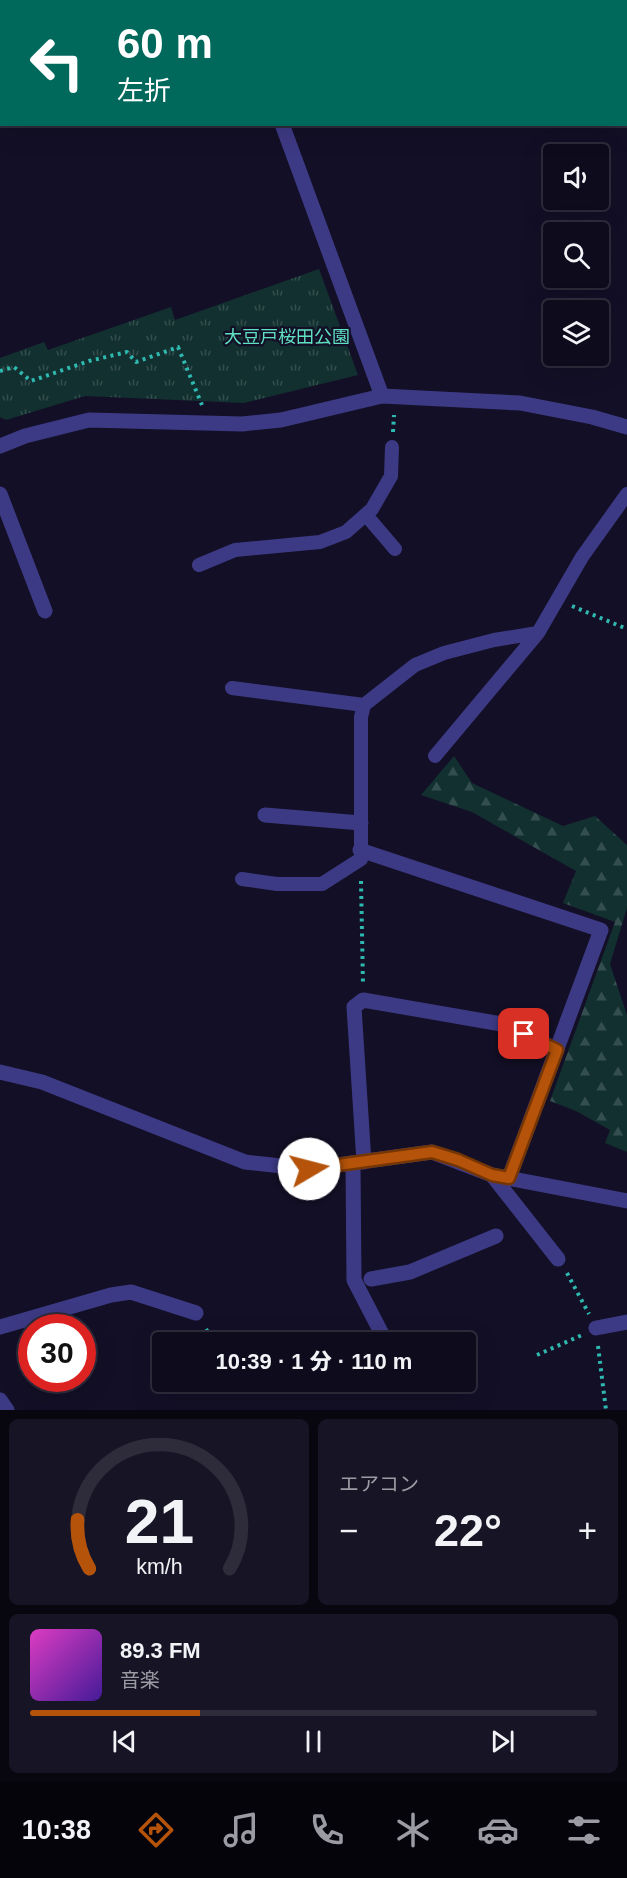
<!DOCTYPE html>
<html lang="ja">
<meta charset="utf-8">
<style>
:root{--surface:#0e0b1c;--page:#171425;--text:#f1f3f6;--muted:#9b9ba3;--line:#2e2b3b;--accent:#b45309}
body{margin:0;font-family:Helvetica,"Noto Sans JP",sans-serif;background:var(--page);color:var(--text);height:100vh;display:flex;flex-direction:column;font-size:22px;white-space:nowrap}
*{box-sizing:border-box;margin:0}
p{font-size:20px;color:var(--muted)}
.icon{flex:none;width:33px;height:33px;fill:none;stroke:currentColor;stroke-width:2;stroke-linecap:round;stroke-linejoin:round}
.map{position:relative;height:1410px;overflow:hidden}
.side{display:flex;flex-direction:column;gap:9px;padding:9px;background:#08060f;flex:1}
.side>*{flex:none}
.hud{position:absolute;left:0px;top:0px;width:627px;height:126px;box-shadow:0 6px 24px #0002,0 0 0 2px var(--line);background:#00695c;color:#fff;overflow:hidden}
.fabs{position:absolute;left:543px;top:144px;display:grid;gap:12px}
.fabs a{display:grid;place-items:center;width:66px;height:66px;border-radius:6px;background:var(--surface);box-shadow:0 6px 24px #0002,0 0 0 2px var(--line);font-size:30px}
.speed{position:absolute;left:18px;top:1314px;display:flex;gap:12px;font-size:30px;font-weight:700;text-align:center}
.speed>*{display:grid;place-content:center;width:78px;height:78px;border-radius:50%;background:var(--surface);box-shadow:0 6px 24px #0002,0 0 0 2px var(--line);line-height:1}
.speed .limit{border:9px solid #d22;background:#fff;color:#111}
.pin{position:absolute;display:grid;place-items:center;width:51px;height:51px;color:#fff;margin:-26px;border-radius:12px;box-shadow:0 3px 9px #0006}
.me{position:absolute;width:66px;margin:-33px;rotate:82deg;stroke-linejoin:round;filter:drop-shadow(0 0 4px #0008)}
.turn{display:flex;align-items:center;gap:21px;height:126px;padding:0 18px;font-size:27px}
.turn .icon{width:78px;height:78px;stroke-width:2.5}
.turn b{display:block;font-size:42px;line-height:51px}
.big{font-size:45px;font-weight:800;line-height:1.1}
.side .card{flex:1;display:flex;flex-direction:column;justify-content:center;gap:9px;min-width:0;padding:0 21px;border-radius:9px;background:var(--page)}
.side .dial{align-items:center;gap:0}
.dial svg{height:156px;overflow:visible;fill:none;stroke:var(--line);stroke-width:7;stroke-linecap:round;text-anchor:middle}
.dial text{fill:var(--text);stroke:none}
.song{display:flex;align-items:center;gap:18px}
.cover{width:72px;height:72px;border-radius:9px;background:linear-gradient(135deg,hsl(310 70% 55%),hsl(260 70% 35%))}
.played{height:6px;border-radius:3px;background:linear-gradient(90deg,var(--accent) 30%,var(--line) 30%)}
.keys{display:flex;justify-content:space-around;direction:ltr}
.heat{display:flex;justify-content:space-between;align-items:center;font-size:33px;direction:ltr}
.side .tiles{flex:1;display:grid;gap:9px;grid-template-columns:1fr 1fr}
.card:last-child{grid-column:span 2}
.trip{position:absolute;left:152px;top:1332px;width:324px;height:60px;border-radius:6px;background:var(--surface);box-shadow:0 6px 24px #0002,0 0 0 2px var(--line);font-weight:800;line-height:60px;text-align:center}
.dock{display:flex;height:96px;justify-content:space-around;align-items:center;background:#06040b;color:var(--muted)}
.dock .icon{width:42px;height:42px}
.dock .on{color:var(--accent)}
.dock b{font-size:27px;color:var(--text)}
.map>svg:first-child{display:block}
.forest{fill:url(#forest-firs)}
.park{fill:url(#park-tufts)}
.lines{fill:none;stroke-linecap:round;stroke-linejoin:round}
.path{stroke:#2fb8b0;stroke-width:4;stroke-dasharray:3 4.5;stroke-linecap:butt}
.service{stroke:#3d3a85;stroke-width:14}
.pedestrian{stroke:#3d3a85;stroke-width:15}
.minor{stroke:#3d3a85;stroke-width:15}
.route-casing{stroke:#753606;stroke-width:15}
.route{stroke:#b45309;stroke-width:10}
.labels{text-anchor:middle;stroke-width:4.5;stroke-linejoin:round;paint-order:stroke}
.park-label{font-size:18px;fill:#5fe0c0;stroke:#130f26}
</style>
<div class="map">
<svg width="627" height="1410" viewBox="0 0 627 1410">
<defs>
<pattern id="forest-firs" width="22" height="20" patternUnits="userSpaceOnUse" patternTransform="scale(1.5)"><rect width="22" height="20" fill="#12302f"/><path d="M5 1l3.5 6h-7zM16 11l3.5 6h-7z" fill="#344d4e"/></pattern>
<pattern id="park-tufts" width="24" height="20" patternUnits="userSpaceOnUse" patternTransform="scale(1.5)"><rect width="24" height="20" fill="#12302f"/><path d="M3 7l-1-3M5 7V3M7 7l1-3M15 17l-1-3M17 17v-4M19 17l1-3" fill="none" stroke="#344d4e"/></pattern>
</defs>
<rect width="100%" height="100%" fill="#130f26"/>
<path class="forest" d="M454,756l18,27 91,43 32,-10 32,29v63l-17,56 17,51v137l-22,-9 5,-13 -34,-19 -26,-10 65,-179 -52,-19 13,-32 -104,-59 -51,-17z"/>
<path class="park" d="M319,269l39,106 -114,28 -159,-7 -79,24 -6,-3v-59l44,-16 4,8 123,-43 4,13z"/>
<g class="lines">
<path class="path" d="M0,371l14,-4 17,14 58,-20 38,-9 9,10 42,-15 24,58
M393,432l1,-17
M572,606l55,23
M361,881l2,103
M567,1273l22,41
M206,1329l8,13
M598,1346l8,64
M537,1355l45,-20"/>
<path class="service" d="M366,515l29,34
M199,565l36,-15 85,-8 26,-10 26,-23 19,-33 1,-29
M232,688l132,17
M435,756l103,-123
M242,879l35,5h45l39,-25v-142l3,-12 51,-40 29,-12 50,-13 44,-7 44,-76 45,-63"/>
<path class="pedestrian" d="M371,1279l39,-7 86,-36"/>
<path class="minor" d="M236,0v2
M282,124l100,272
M0,446l25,-10 64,-16 153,4 39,-4 101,-24 138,7 72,14 35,10
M0,494l45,117
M265,815l96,8
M360,850l241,80 -92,248
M0,1072l42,10 203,80 64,7 123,-17 60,23 135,26
M364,1162l-10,-155 9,-7 144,25 50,25
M492,1175l66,84
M0,1327l111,-32 20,-3 65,21
M596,1328l31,-6
M265,1342l119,-4 -30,-58 -1,-117
M0,1400l7,10"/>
</g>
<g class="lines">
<defs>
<path id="route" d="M309,1169l123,-17 26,8 34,15 17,3 48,-128 -33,-16"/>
</defs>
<use href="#route" class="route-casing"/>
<use href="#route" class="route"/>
</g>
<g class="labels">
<g class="park-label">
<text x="287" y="343">大豆戸桜田公園</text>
</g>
</g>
</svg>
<div class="fabs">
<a><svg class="icon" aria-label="sound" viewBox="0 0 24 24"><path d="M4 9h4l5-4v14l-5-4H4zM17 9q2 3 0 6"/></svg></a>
<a><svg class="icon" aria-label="search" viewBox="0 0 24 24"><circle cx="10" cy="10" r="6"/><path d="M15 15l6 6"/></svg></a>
<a><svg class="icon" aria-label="layers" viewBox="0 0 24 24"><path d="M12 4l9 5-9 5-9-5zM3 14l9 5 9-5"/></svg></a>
</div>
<div class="speed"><div class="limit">30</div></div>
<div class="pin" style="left:524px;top:1034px;background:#d93025"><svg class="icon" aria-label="arrive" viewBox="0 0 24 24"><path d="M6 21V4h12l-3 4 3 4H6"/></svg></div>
<svg class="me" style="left:309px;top:1169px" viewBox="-20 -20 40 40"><circle r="19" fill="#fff"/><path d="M0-13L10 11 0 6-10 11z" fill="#b45309"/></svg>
<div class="trip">10:39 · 1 分 · 110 m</div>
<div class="hud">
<div class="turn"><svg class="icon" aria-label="left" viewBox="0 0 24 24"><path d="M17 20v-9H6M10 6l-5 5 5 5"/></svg><div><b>60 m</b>左折</div></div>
</div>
</div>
<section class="side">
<div class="tiles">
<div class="card dial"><svg viewBox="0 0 100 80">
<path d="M14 69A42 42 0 1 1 86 69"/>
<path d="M14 69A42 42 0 0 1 8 44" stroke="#b45309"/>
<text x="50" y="56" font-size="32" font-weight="700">21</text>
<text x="50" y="72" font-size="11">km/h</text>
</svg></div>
<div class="card"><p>エアコン</p>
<div class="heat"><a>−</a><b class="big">22°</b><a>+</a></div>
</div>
<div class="card">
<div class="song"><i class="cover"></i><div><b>89.3 FM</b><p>音楽</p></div></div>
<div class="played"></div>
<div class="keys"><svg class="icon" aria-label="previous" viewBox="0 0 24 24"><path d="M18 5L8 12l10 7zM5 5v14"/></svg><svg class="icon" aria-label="pause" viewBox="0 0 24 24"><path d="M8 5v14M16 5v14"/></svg><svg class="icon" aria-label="next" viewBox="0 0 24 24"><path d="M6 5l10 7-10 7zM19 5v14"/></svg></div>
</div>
</div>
</section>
<nav class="dock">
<b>10:38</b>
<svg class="icon on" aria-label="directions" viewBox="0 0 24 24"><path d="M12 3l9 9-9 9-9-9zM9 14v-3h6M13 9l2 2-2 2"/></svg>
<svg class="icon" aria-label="music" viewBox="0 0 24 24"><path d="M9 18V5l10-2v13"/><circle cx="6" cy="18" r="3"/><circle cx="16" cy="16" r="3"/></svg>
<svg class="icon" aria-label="phone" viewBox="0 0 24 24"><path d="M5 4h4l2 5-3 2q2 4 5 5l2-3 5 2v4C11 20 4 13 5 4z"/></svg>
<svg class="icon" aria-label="climate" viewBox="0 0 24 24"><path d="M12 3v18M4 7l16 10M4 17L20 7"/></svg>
<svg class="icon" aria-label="car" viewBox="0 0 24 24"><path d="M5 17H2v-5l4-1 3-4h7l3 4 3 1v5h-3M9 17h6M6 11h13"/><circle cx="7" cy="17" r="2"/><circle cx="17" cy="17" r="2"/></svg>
<svg class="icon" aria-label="filters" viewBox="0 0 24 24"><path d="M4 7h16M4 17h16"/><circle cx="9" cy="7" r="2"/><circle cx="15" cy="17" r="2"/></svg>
</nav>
